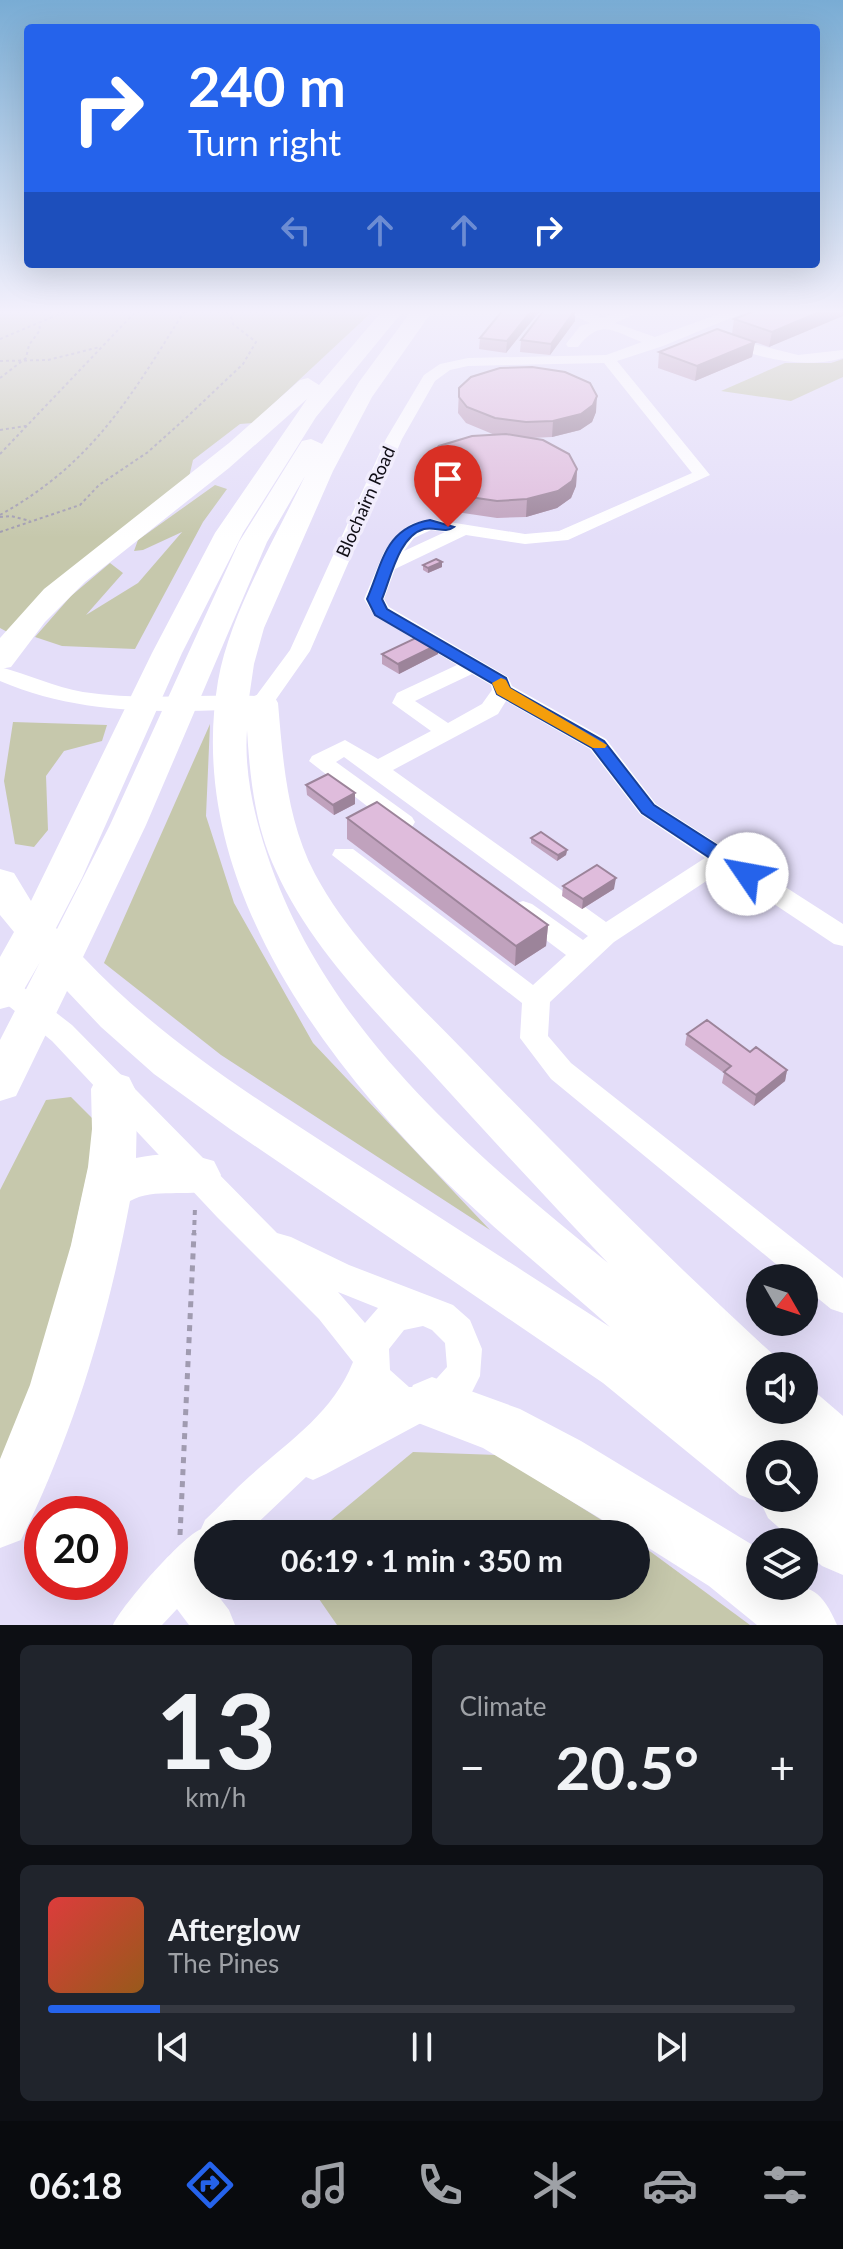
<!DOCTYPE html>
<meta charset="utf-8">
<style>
:root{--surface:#171b24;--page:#20242c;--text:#f1f3f6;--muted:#9ea1a6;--line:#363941;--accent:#2563eb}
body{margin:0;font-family:Lato,sans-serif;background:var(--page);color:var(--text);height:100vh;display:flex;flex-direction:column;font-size:30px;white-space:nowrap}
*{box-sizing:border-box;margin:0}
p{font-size:26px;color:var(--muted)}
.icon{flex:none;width:44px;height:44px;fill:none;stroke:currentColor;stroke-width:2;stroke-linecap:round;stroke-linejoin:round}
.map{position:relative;height:1625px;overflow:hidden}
.drawer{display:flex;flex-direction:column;gap:20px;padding:20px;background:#0d0f14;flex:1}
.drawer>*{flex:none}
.top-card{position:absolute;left:24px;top:24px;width:796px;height:244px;border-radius:8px;box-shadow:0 8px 32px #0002;background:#2563eb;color:#fff;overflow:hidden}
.needle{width:52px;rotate:129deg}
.controls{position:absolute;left:746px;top:1264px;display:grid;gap:16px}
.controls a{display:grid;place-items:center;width:72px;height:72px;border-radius:50%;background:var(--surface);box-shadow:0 8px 32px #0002;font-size:40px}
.speed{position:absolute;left:24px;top:1496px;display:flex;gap:16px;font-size:40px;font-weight:700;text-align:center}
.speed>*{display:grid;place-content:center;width:104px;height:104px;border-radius:50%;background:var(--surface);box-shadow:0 8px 32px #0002;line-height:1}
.speed .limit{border:12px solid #d22;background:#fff;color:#111}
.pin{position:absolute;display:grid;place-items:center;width:68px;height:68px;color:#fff;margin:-82px -34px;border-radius:50% 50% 50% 0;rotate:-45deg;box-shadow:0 0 8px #0007}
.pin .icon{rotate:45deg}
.me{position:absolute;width:88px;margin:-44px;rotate:303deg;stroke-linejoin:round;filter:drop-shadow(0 0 6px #0008)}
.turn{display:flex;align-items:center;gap:28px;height:168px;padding:0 32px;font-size:36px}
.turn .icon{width:104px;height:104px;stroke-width:2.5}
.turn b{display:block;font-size:56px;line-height:68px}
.lanes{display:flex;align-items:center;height:76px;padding:0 32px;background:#0003;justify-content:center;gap:40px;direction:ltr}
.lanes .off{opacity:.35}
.big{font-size:60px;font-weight:700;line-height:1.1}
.drawer .widget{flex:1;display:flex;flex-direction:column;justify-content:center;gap:12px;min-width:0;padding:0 28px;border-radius:12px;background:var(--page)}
.drawer .dial{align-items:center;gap:0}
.dial b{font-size:104px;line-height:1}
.song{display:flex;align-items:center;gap:24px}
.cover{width:96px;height:96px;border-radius:12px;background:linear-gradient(135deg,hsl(0 70% 55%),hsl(30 70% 35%))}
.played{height:8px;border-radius:4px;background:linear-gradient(90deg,var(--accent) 15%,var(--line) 15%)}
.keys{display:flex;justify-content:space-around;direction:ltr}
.heat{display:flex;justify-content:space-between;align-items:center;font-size:44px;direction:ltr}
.drawer .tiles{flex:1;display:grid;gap:20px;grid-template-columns:1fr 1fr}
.widget:last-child{grid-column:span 2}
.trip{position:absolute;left:194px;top:1520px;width:456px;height:80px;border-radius:40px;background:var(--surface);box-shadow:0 8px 32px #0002;font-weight:700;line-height:80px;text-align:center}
.dock{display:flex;height:128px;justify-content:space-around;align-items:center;background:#090b0e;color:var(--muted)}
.dock .icon{width:56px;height:56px}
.dock .selected{color:var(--accent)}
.dock b{font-size:36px;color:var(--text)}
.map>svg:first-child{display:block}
.green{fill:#c6c8ac}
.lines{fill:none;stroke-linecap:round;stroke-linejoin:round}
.path-far2{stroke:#a09bb0;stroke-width:2;stroke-dasharray:3 3;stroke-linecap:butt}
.path-far1{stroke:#a09bb0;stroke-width:4;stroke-dasharray:5 5;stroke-linecap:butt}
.path{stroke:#a09bb0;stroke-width:5;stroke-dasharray:6 6;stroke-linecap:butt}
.minor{fill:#fff;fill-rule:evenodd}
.highway{fill:#fff;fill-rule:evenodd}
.wall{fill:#c0a2bd}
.shaded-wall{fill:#9c849a}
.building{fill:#dfbcdc;stroke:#9c849a;stroke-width:2}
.route{fill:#2563eb;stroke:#184099;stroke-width:2}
.slow{fill:#f59e0b}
.labels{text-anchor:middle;stroke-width:7;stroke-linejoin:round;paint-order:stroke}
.far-street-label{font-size:18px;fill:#100e16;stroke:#f1edfd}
</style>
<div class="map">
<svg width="843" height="1625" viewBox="0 0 843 1625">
<rect width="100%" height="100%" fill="#e4def9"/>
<path class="green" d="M0,310h374l-121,113 -13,1 -47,36 -4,17 -178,157 -11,-6z
M843,359v18l-52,24 -70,-10 64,-28h46z
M215,485l12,4 -24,33 -68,127 -73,-3 -27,-9 36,-41 39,-33 13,10 -37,42 52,-32 44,-51 -39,18 -9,1 4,-11z
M13,722l94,3 -5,16 -38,10 -18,25 2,54 -14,17 -19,-3 -11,-63z
M210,724l-4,92 28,87 79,140 177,187 -269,-175 -117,-92z
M71,1097l27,27 -59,268 -39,71v-273l46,-90z
M413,1452l84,3 127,79h-310z
M636,1541l114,84h-413l-27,-39h326z"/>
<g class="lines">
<path class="path-far2" d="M0,339l69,-29
M0,361l48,-1 52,-13
M0,378l26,-20 3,-13 11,-15 -1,-7
M0,430l26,-4
M0,454l137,-144
M0,515c93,-52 130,-117 185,-205
M0,517l11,-1 19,5
M0,532l80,-27 19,-20 49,-33 39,-35 56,-53 13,-22 -23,-18 -2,-8 -12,-6"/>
<path class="path-far1" d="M194,1235l1,-28"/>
<path class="path" d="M180,1535l14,-302"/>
<path class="minor" d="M296,310h14v1l-7,4z
M562,310h20l21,8 20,-8h20l-28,13 40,14 75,-27h20l-87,36 -46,15 93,114 -142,65 -43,4 -59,-9 -71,34 -11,30 5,8 119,70 4,9 94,53 50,65 187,120v22l-9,-2 -111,-74 -109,72 -64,60 -2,34 23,27 272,215v35l-12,-4 -27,-22v-9h-11l-242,-199 -31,-41 2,-35 -190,-148 3,-6h18l180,136 33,-30 -52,-39 -4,-6 4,-6 9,-3 9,3 51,36 5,-4 -244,-179 -8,5 76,55 3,5 -3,5h-18l-85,-66 3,-5 33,-16 33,19 53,-28 -39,-28 5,-10 60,-28 -83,-50 -10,-16 20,-47 9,-13 18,-15 19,-5 95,15 34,-3 133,-58 -88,-110 -136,3 -18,4 -15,11 -33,58 -92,212 -40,57c-14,3 -29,1 -44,2 -76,3 -154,2 -226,-29v-14c28,7 54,20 83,25 58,9 115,2 173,4l34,-46 96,-211 38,-64 16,-11 28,-6 138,-3 36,-13c-30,-11 -41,-24 -64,5h-10l-2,-3 14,-18 10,-3zM431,530l14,2 -41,19 10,-13zM472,674l19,11 1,5 -10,14 -34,19 -33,-22zM506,701l84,48 50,65 65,44 -99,64 -213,-152 105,-56z
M725,337l73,18 45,-5v8c-43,12 -82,-1 -123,-14l-2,-3z
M0,974l10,3 62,48 205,208 14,4 58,28 104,40 17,15 12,29 -2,27 -10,20 -9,11 -40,16 -95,51 -13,6 -7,-3 -60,57h-38v41l-3,4 24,31 6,15h-46l-12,-16 -15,16h-49c9,-20 69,-88 88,-96l4,-9c15,-14 29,-30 45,-44 39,-35 83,-63 103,-114l-34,-43 -102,-102 -165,-176 -52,-42zM338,1292l40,16 -13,15zM423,1326l9,4 13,13 2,24 -18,20h-20l-19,-17 -1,-21 15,-19z"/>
<path class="highway" d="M383,310h21l-88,107 -73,116 -61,120 -100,225 -26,50 1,1 53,-104 129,-283 63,-101 9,-2 11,5 37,-62 53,-72h21l-61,87 -39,74 -69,157 -10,36 -5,34 13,-5 12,3 4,7c5,58 9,118 37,171 37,69 98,124 152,180 101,105 205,208 312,306l3,6h-22v44h44v-23l10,4 29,25v159l-21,-9 -18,-16v-8h-9l-27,-24 -7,-15 -21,-8 -137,-112 -373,-254 -76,-55 -53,-47 -34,-36 -51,105 -16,5v-61l40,-78 -25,43 -15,4v-52l14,-25 -14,-17v-46l14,4 17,28 121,-248 63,-120 92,-134 -78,69 -144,114 -40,40 -34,45 -11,2v-31l44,-49 185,-146 71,-63 8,-2 11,7zM305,476c-30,63 -75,137 -87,205 -33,195 99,372 229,502 52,51 109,96 163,144 -87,-56 -174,-112 -261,-168 -94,-61 -189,-120 -266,-202l63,-132 121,-283zM247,730c3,49 8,96 29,141 35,77 98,139 155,201 58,64 117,128 177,191 -137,-111 -284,-235 -341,-409 -13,-39 -23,-82 -20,-124zM760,1454h44v44h-44z
M113,1072l16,5 6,12 2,20 -1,49c26,-6 53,-5 78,3l7,14 -7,14c-27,9 -59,-2 -84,12 -22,118 -56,231 -109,339l-21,8v-89l30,-74 41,-140 17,-78 4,-38 -1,-40 6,-12z
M432,1377l88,32 61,32 170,103 9,7v35c43,0 58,-6 77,39h-80l-48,-39 -73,-46v-6h-10l-143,-86 -70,-27 -8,-18 8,-18z"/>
</g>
<path class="wall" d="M503,310h36l-33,43 -27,-4 1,-11z
M843,310l-74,37 -14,-5 -3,15 -57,24 -37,-13 1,-16 73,-18 2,-15z
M575,321l-25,34 -30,-3 1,-12z
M459,388l137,24 -4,10 -12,8 -28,7 -21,1 46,31 -1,17 -5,12 -14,10 -31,9 -29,1 -34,-5 -30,-14 -9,-12v-17l71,-35 -29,-12 -8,-10z
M442,562v5l-14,6 -5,-3v-5z
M382,654h56l-39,20 -17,-10z
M306,785l49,8v11l-21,11 -27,-20z
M347,818l201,107 -2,21 -31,20 -168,-127z
M531,838l36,12 -1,5 -9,6 -26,-18z
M563,886l51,3 -32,20 -20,-13z
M687,1034l63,18 37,18 -2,11 -31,25 -32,-23 2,-10 -39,-28z"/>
<path class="shaded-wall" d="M532,310h7v2l-33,41 1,-12z
M575,310v11l-25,34 1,-11z
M824,310h19v6l-74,31 3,-15z
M755,342l-3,15 -57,24 2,-15z
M597,396l-1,16 -4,10 -12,8 -28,7 1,-16z
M577,469l-1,17 -5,12 -14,10 -31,9 1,-18z
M442,562v5l-14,6v-5z
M439,644l-1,10 -39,20 -1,-10z
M355,793v11l-21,11 -1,-10z
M567,850l-1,5 -9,6 1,-6z
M616,878l-2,11 -32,20 1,-10z
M548,925l-2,21 -31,20 1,-20z
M787,1070l-2,11 -31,25 2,-11z"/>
<path class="building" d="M503,310h29l-25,31 -27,-3z
M544,310h31l-24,34 -30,-4z
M757,310h67l-52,22 -38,-13z
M717,329l38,13 -58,24 -38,-14z
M532,367l33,5 25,11 7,13 -4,9 -12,9 -28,7 -27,1 -31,-4 -28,-11 -8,-10v-9l12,-11 29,-9z
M506,434l37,6 26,14 8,15 -5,12 -14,10 -31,8 -30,2 -34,-5 -30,-14 -9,-12 1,-11 14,-13 33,-10z
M436,559l6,3 -14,6 -5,-3z
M422,635l17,9 -41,20 -16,-10z
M328,774l27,19 -22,12 -27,-20z
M377,802l171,123 -32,21 -169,-128z
M541,832l26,18 -9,5 -27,-17z
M597,865l19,13 -33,21 -20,-13z
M707,1020l43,32 6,-5 31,23 -31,25 -32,-23 7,-6 -44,-32z"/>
<linearGradient id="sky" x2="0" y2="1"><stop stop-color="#79acd4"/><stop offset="0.58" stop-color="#f3f0fc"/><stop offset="1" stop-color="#f3f0fc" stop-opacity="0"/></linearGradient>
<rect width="843" height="538" fill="url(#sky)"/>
<path class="route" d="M430,520l24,7c-9,7 -19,-1 -30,2 -25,7 -33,48 -42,70l5,10 119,69 4,10 94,53 50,64 100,64 3,5 -3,4h-14l-98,-65 -50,-65 -95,-54 -4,-10 -118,-69 -8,-16c16,-37 18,-71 63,-79z"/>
<path class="slow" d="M501,678l5,2 4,8 97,57 -2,3h-12l-96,-54 -5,-11z"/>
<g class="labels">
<g class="far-street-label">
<text transform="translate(366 502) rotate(-66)" y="6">Blochairn Road</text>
</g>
</g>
</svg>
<div class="controls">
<a><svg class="needle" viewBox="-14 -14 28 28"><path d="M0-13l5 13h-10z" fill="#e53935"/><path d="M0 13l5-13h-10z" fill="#9ea1a6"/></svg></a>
<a><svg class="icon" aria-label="sound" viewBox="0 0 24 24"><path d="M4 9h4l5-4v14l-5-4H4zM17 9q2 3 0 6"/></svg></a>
<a><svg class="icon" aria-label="search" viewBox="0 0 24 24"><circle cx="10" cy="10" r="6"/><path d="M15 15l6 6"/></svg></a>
<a><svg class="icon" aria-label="layers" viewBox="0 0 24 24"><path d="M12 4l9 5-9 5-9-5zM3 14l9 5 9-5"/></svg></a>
</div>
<div class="speed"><div class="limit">20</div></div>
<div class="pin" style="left:448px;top:527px;background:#d93025"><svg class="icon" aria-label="arrive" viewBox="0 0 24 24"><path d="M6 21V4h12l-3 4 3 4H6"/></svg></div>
<svg class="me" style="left:747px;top:874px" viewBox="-20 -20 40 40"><circle r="19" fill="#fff"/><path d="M0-13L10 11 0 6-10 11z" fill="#2563eb"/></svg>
<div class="trip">06:19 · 1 min · 350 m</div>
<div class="top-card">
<div class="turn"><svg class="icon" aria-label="right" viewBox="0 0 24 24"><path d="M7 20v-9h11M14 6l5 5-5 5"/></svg><div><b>240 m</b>Turn right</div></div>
<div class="lanes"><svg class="icon off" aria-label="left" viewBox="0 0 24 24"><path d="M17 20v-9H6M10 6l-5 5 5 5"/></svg><svg class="icon off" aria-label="ahead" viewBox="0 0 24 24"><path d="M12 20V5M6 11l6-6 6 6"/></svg><svg class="icon off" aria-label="ahead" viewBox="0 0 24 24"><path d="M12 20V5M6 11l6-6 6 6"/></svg><svg class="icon" aria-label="right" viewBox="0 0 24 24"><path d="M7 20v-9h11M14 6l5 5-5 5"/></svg></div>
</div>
</div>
<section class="drawer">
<div class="tiles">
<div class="widget dial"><b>13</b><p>km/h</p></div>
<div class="widget"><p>Climate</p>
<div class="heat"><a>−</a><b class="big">20.5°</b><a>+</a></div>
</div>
<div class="widget">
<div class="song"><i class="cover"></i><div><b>Afterglow</b><p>The Pines</p></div></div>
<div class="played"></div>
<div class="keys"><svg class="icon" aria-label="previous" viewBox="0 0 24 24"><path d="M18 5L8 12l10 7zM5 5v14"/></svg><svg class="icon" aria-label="pause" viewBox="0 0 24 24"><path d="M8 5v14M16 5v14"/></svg><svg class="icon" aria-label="next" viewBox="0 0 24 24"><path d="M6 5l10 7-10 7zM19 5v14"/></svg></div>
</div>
</div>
</section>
<nav class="dock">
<b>06:18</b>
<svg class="icon selected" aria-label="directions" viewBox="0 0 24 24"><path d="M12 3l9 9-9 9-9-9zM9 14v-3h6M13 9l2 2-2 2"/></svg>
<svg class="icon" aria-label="music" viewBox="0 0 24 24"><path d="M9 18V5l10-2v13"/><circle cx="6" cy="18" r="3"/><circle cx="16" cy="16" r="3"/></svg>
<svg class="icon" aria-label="phone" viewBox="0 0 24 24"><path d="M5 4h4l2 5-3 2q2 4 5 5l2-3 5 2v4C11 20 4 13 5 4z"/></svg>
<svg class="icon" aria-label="climate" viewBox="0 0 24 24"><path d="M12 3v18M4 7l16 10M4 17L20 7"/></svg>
<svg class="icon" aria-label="car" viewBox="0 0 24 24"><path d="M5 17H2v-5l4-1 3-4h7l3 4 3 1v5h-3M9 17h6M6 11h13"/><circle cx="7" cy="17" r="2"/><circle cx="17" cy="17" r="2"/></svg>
<svg class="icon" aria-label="filters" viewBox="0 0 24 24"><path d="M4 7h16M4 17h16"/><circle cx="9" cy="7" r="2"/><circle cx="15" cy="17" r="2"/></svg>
</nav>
